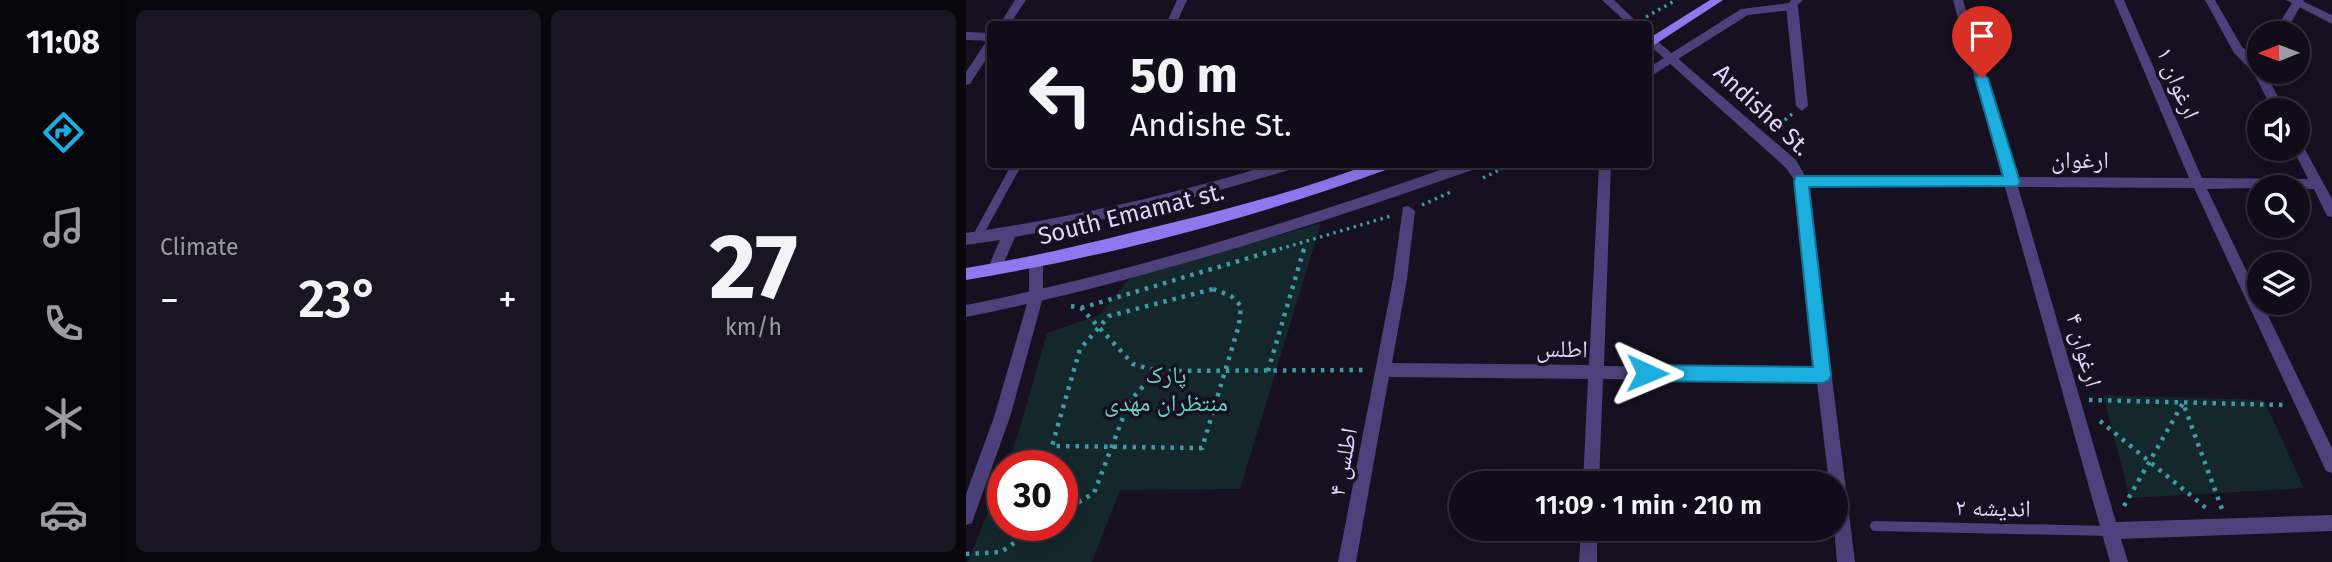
<!DOCTYPE html>
<meta charset="utf-8">
<style>
:root{--surface:#100c19;--page:#191522;--text:#f1f3f6;--muted:#9c9ba2;--line:#302c38;--accent:#1caedf}
body{margin:0;font-family:"Fira Sans","Noto Naskh Arabic",sans-serif;background:var(--page);color:var(--text);height:100vh;display:flex;flex-direction:column;font-size:26px;white-space:nowrap}
*{box-sizing:border-box;margin:0}
p{font-size:23px;color:var(--muted)}
.icon{flex:none;width:38px;height:38px;fill:none;stroke:currentColor;stroke-width:2;stroke-linecap:round;stroke-linejoin:round}
.map{position:relative;flex:1;overflow:hidden}
.details{display:flex;flex-direction:column;gap:10px;padding:10px;background:#09070e;width:840px}
.details>*{flex:none}
.hud{position:absolute;left:21px;top:21px;width:665px;height:147px;border-radius:7px;box-shadow:0 7px 28px #0002,0 0 0 2px var(--line);background:#100c19;color:var(--text);overflow:hidden}
.needle{width:46px;rotate:269deg}
.fabs{position:absolute;left:1281px;top:21px;display:grid;gap:14px}
.fabs a{display:grid;place-items:center;width:63px;height:63px;border-radius:50%;background:var(--surface);box-shadow:0 7px 28px #0002,0 0 0 2px var(--line);font-size:35px}
.speed{position:absolute;left:21px;top:450px;display:flex;gap:14px;font-size:35px;font-weight:700;text-align:center}
.speed>*{display:grid;place-content:center;width:91px;height:91px;border-radius:50%;background:var(--surface);box-shadow:0 7px 28px #0002,0 0 0 2px var(--line);line-height:1}
.speed .limit{border:10px solid #d22;background:#fff;color:#111}
.pin{position:absolute;display:grid;place-items:center;width:60px;height:60px;color:#fff;margin:-72px -30px;border-radius:50% 50% 50% 0;rotate:-45deg;box-shadow:0 0 7px #0007}
.pin .icon{rotate:45deg}
.me{position:absolute;width:77px;margin:-38px;rotate:91deg;stroke-linejoin:round;filter:drop-shadow(0 0 5px #0008)}
.turn{display:flex;align-items:center;gap:24px;height:147px;padding:0 28px;font-size:32px}
.turn .icon{width:91px;height:91px;stroke-width:2.5}
.turn b{display:block;font-size:49px;line-height:60px}
.big{font-size:52px;font-weight:600;line-height:1.1}
.details .card{flex:1;display:flex;flex-direction:column;justify-content:center;gap:10px;min-width:0;padding:0 24px;border-radius:10px;background:var(--page)}
.details .dial{align-items:center;gap:0}
.dial b{font-size:91px;line-height:1}
.heat{display:flex;justify-content:space-between;align-items:center;font-size:38px;direction:ltr}
.details .tiles{flex:1;display:grid;gap:10px;grid-template-columns:repeat(2,1fr)}
.trip{position:absolute;left:483px;top:471px;width:399px;height:70px;border-radius:35px;background:var(--surface);box-shadow:0 7px 28px #0002,0 0 0 2px var(--line);font-weight:600;line-height:70px;text-align:center}
main{display:flex;flex:1;min-height:0}
.menu{display:flex;flex-direction:column;width:126px;justify-content:space-around;align-items:center;background:#06050a;color:var(--muted)}
.menu .icon{width:49px;height:49px}
.menu .current{color:var(--accent)}
.menu b{font-size:32px;color:var(--text)}
.map>svg:first-child{display:block}
.green{fill:#14272a}
.lines{fill:none;stroke-linecap:round;stroke-linejoin:round}
.path-far1{stroke:#3d9ca6;stroke-width:3.5;stroke-dasharray:2.5 4.5;stroke-linecap:butt}
.path{stroke:#3d9ca6;stroke-width:4.5;stroke-dasharray:3.5 6;stroke-linecap:butt}
.service-far1{stroke:#4c417a;stroke-width:9}
.service{stroke:#4c417a;stroke-width:10}
.minor{fill:#4c417a;fill-rule:evenodd}
.tertiary{fill:#4c417a;fill-rule:evenodd}
.secondary{fill:#8d78ee;fill-rule:evenodd}
.route{fill:#1caedf;stroke:#127191;stroke-width:2}
.labels{text-anchor:middle;stroke-width:7;stroke-linejoin:round;paint-order:stroke}
.street-label{font-size:24px;fill:#dfd5fa;stroke:#161021}
.park-label{font-size:24px;fill:#6ad1c6;stroke:#161021}
</style>
<main>
<nav class="menu">
<b>11:08</b>
<svg class="icon current" aria-label="directions" viewBox="0 0 24 24"><path d="M12 3l9 9-9 9-9-9zM9 14v-3h6M13 9l2 2-2 2"/></svg>
<svg class="icon" aria-label="music" viewBox="0 0 24 24"><path d="M9 18V5l10-2v13"/><circle cx="6" cy="18" r="3"/><circle cx="16" cy="16" r="3"/></svg>
<svg class="icon" aria-label="phone" viewBox="0 0 24 24"><path d="M5 4h4l2 5-3 2q2 4 5 5l2-3 5 2v4C11 20 4 13 5 4z"/></svg>
<svg class="icon" aria-label="climate" viewBox="0 0 24 24"><path d="M12 3v18M4 7l16 10M4 17L20 7"/></svg>
<svg class="icon" aria-label="car" viewBox="0 0 24 24"><path d="M5 17H2v-5l4-1 3-4h7l3 4 3 1v5h-3M9 17h6M6 11h13"/><circle cx="7" cy="17" r="2"/><circle cx="17" cy="17" r="2"/></svg>
</nav>
<section class="details">
<div class="tiles">
<div class="card"><p>Climate</p>
<div class="heat"><a>−</a><b class="big">23°</b><a>+</a></div>
</div>
<div class="card dial"><b>27</b><p>km/h</p></div>
</div>
</section>
<div class="map">
<svg width="1366" height="562" viewBox="0 0 1366 562">
<rect width="100%" height="100%" fill="#161021"/>
<path class="green" d="M355,223l-81,266 -120,1 -28,72h-124l35,-89v52h59v-59l-56,-1 12,-31 29,-101 52,-18 30,-36z
M1137,395l161,5 40,88 -174,10z"/>
<g class="lines">
<path class="path-far1" d="M680,17l30,-17
M808,129l18,-15
M517,178l28,-14
M456,205l31,-14
M307,251l118,-35
M337,251l2,-6"/>
<path class="path" d="M247,289l18,7 10,10 -2,19 -37,123 -150,-2 28,-97 29,-33z
M105,306l10,2 52,56 24,7 209,-1
M115,308l198,-59
M302,371l36,-122
M1123,400l195,5
M1134,421l106,87
M1158,506l59,-103 39,106
M96,512l32,-19 35,-91 28,-31
M0,554l35,-2 39,-27"/>
<path class="service-far1" d="M11,237l40,-73"/>
<path class="service" d="M909,526l235,5"/>
<path class="minor" d="M49,0h11l-16,24h-10z
M211,0h10l-11,24h-10z
M636,0h12l25,24h-11z
M987,0h10l52,177 174,1 -75,-178h10l78,178 106,1 -15,-30h5v-7l4,2 30,55v18l-5,-1 -13,-27h-16v-2l-91,2 52,108v6h3l70,145v25l-6,-2 -132,-283 -176,-1 98,335 216,-7v16l-211,8 7,23h-18l-105,-375 -197,-1 47,376h-18l-3,-34h2v-45h-7l-12,-101 -214,-3 -4,104h-16l5,-104 -199,-2 -33,185h-18l55,-283 10,-72 5,-1 7,5 -8,68 -15,84 197,2 10,-201h12l-7,202 212,2 -21,-187 -9,-13 -138,-124v-11l148,127 9,16 197,1z
M1239,0h10l27,47 17,15v10h6l20,38h-12l-20,-38 -19,-19z
M1328,0h10l-19,33h-12z
M826,2l6,4 10,100 -6,5 -6,-5 -10,-100z
M0,32l24,1v20l-20,31 -4,1v-13l20,-30 4,-1 -24,-1z
M70,256l5,2 2,4v35l-10,37 -23,83 -36,100 -2,6 -6,2v-31l28,-77 35,-120v-35l2,-4z
M615,528h16v34h-18z"/>
<path class="tertiary" d="M825,0h12l-11,10 -44,5 -100,63v-10l93,-59 48,-6z
M1320,0h14l32,15v9z
M308,164h24l-6,5c-91,28 -183,51 -277,68l-16,37h-10l-2,-4 13,-30 -34,5v-12c104,-15 206,-38 308,-69z
M491,164h22l-1,4c-168,59 -338,114 -512,149v-12c167,-33 330,-84 491,-141z"/>
<path class="secondary" d="M744,0h13l-75,49v-10z
M404,164h22l-1,4c-137,50 -281,88 -425,112v-12c56,-9 112,-22 168,-36 80,-19 159,-39 236,-68z"/>
</g>
<path class="route" d="M1016,73l6,5 32,104 -2,4 -209,1 22,188 -2,5 -6,3 -176,-2 -6,-2 -3,-6 3,-6 6,-2 166,2 -19,-186 2,-5h207l-28,-98z"/>
<g class="labels">
<g class="street-label">
<text transform="translate(1212 83) rotate(67)" y="8">ارغوان ۱</text>
<text transform="translate(796 110) rotate(43)" y="8">Andishe St.</text>
<text x="1114" y="168">ارغوان</text>
<text transform="translate(165 214) rotate(-14)" y="8">South Emamat st.</text>
<text transform="translate(596 349) rotate(1)" y="8">اطلس</text>
<text transform="translate(1118 350) rotate(74)" y="8">ارغوان ۴</text>
<text transform="translate(377 462) rotate(-79)" y="8">اطلس ۴</text>
<text transform="translate(1027 508) rotate(1)" y="8">اندیشه ۲</text>
</g>
<g class="park-label">
<text x="200" y="383">پارک<tspan x="200" dy="28">منتظران مهدی</tspan></text>
</g>
</g>
</svg>
<div class="fabs">
<a><svg class="needle" viewBox="-14 -14 28 28"><path d="M0-13l5 13h-10z" fill="#e53935"/><path d="M0 13l5-13h-10z" fill="#9c9ba2"/></svg></a>
<a><svg class="icon" aria-label="sound" viewBox="0 0 24 24"><path d="M4 9h4l5-4v14l-5-4H4zM17 9q2 3 0 6"/></svg></a>
<a><svg class="icon" aria-label="search" viewBox="0 0 24 24"><circle cx="10" cy="10" r="6"/><path d="M15 15l6 6"/></svg></a>
<a><svg class="icon" aria-label="layers" viewBox="0 0 24 24"><path d="M12 4l9 5-9 5-9-5zM3 14l9 5 9-5"/></svg></a>
</div>
<div class="speed"><div class="limit">30</div></div>
<div class="pin" style="left:1016px;top:78px;background:#d93025"><svg class="icon" aria-label="arrive" viewBox="0 0 24 24"><path d="M6 21V4h12l-3 4 3 4H6"/></svg></div>
<svg class="me" style="left:681px;top:373px" viewBox="-20 -20 40 40"><path d="M0-17L14 15 0 8-14 15z" fill="#1caedf" stroke="#fff" stroke-width="4"/></svg>
<div class="trip">11:09 · 1 min · 210 m</div>
<div class="hud">
<div class="turn"><svg class="icon" aria-label="left" viewBox="0 0 24 24"><path d="M17 20v-9H6M10 6l-5 5 5 5"/></svg><div><b>50 m</b>Andishe St.</div></div>
</div>
</div>
</main>
